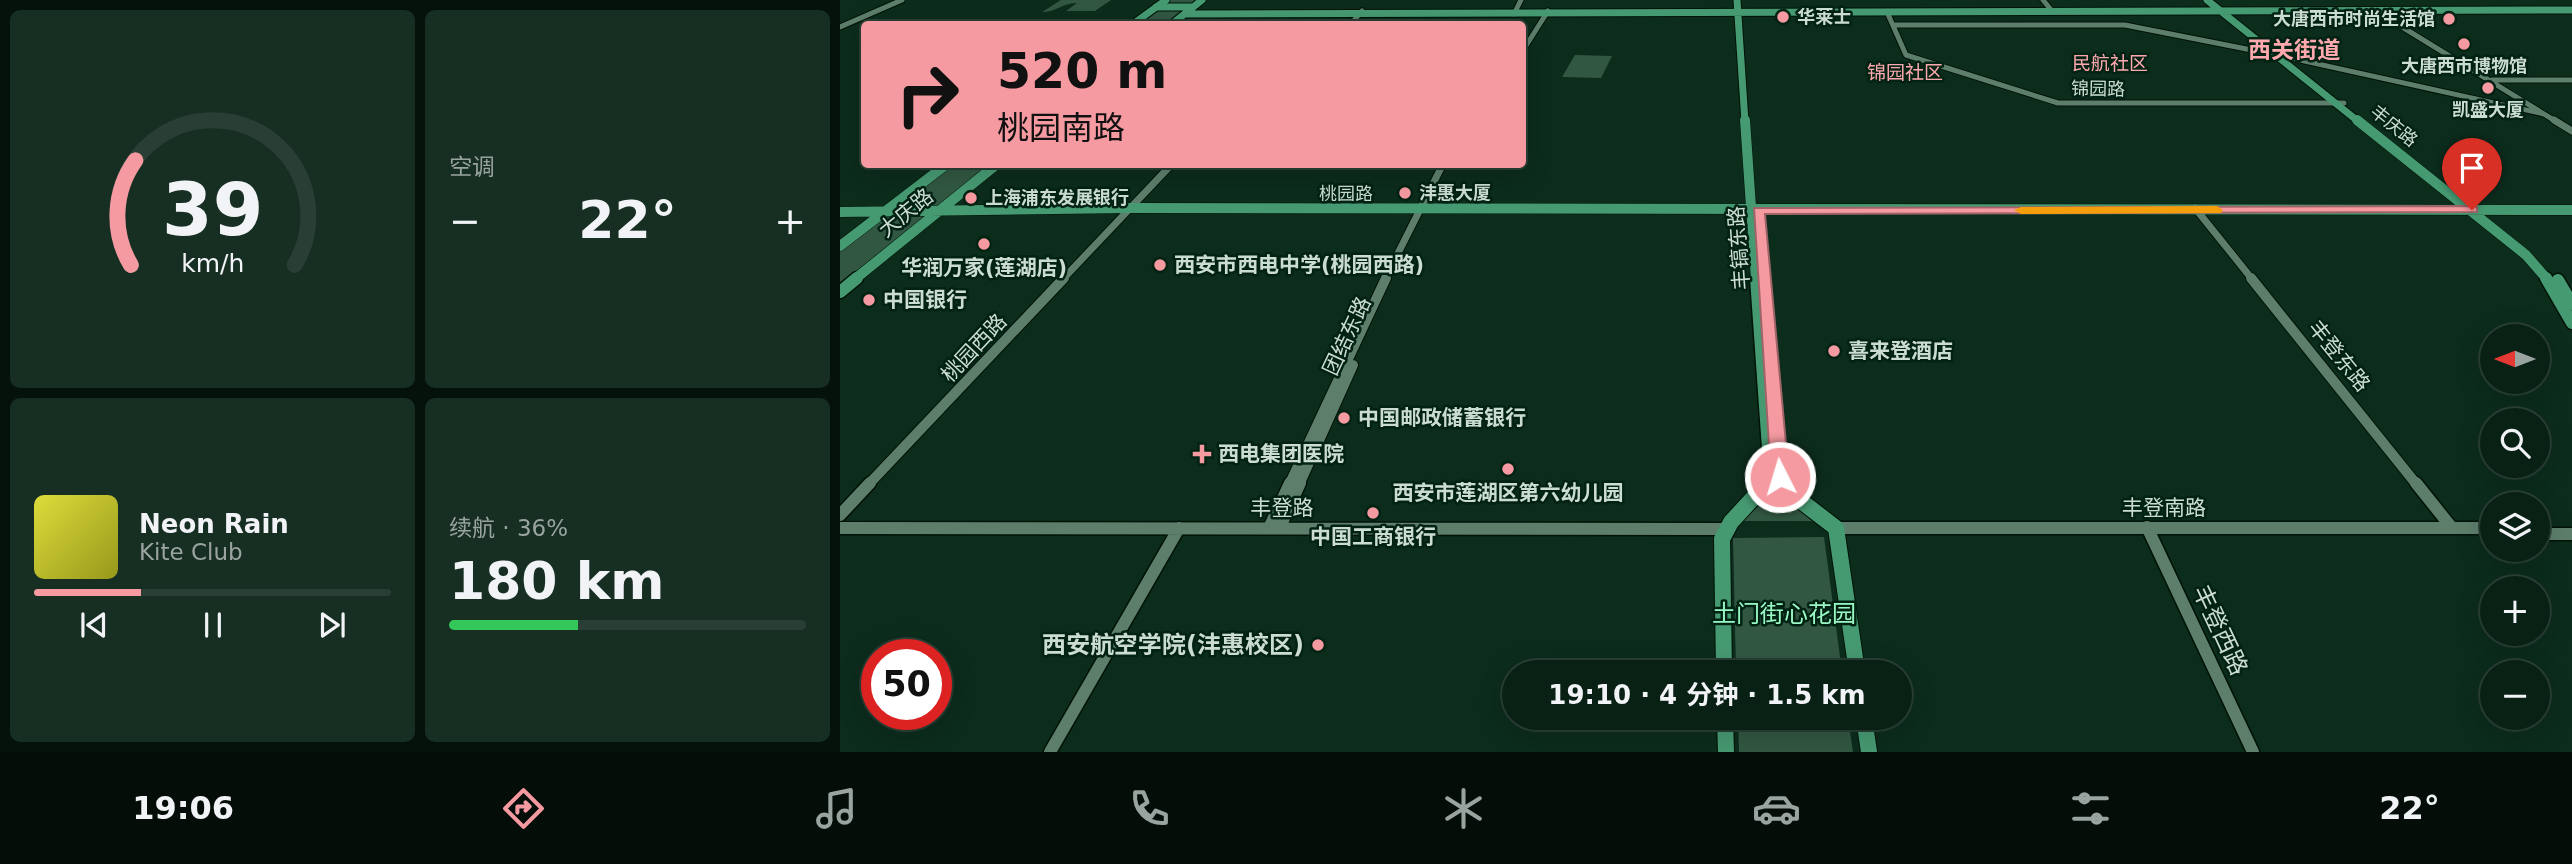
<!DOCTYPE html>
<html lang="zh">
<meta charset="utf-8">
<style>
:root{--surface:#092115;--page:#172e22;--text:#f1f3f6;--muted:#99a3a0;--line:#293e34;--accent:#f49aa0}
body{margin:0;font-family:"DejaVu Sans","Noto Sans SC",sans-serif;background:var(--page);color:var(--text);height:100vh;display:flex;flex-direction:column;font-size:26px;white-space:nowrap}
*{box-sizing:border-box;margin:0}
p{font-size:23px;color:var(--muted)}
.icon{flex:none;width:38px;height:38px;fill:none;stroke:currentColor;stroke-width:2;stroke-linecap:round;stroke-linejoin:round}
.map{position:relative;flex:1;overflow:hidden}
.drawer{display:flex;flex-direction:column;gap:10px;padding:10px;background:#05120c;width:840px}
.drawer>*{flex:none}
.guide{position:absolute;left:21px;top:21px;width:665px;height:147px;border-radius:7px;box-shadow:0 7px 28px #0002,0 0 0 2px var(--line);background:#f49aa0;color:#111;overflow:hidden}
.needle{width:46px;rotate:270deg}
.tools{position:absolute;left:1640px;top:324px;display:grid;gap:14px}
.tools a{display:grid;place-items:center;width:70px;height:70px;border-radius:50%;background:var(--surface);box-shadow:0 7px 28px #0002,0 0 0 2px var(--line);font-size:35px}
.speed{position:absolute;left:21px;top:639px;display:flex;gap:14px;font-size:35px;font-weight:700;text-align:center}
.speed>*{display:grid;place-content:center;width:91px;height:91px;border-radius:50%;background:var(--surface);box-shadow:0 7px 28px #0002,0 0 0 2px var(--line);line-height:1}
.speed .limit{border:10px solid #d22;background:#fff;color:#111}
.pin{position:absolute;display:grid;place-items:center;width:60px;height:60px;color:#fff;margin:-72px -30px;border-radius:50% 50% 50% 0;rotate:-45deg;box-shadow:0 0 7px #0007}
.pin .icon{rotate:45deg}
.me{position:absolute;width:77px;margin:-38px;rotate:355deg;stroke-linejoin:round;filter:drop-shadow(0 0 5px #0008)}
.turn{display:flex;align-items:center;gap:24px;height:147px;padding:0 21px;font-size:32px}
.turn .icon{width:91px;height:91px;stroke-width:2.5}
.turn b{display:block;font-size:49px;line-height:60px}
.big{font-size:52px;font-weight:700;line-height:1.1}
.drawer .card{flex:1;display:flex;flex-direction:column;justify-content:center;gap:10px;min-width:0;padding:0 24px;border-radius:10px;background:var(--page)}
.drawer .dial{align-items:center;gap:0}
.dial svg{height:182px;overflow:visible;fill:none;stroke:var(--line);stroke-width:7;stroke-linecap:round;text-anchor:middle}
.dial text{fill:var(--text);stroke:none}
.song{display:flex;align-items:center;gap:21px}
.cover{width:84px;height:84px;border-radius:10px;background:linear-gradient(135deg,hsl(60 70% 55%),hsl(60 70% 35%))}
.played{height:7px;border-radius:4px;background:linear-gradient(90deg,var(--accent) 30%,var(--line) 30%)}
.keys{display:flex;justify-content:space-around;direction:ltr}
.heat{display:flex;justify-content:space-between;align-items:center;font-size:38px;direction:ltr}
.charge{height:10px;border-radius:5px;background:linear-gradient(90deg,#34c759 36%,var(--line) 0)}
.drawer .tiles{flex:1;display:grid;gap:10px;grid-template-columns:repeat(2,1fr)}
.trip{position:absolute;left:662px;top:660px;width:410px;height:70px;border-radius:35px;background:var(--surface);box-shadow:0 7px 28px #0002,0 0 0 2px var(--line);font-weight:700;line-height:70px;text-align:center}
.menu{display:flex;height:112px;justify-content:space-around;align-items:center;background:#040d08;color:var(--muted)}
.menu .icon{width:49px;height:49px}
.menu .active{color:var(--accent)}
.menu b{font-size:32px;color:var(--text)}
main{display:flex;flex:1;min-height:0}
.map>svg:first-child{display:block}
.green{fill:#315742}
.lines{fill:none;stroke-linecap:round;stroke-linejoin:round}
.minor-far3-casing{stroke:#001308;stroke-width:7}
.minor-far2-casing{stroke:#001308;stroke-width:9}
.minor-far1-casing{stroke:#001308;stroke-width:12}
.minor-casing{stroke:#001308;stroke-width:15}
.major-far3-casing{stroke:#001308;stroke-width:9}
.major-far2-casing{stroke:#001308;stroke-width:11}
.major-far1-casing{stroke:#001308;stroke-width:15}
.major-casing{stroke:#001308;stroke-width:18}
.minor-far3{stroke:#5d7e6b;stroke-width:5}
.minor-far2{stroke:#5d7e6b;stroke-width:7}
.minor-far1{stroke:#5d7e6b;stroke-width:10}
.minor{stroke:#5d7e6b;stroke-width:12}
.major-far3{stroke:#469a72;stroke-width:7}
.major-far2{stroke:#469a72;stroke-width:10}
.major-far1{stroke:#469a72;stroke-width:12}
.major{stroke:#469a72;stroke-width:16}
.route{fill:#f49aa0;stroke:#9f6468;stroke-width:2}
.slow{fill:#f59e0b}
.poi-dot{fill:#f49aa0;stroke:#022213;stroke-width:2.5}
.labels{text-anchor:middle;stroke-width:5;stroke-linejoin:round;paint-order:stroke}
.far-poi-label{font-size:18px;font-weight:bold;fill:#cbdcd2;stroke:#022213;text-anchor:start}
.far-street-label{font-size:18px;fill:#cbdcd2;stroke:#022213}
.far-neighbourhood-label{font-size:19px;fill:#fea9ae;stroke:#022213}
.street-label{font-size:21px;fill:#cbdcd2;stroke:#022213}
.poi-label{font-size:21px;font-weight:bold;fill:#cbdcd2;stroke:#022213;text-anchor:start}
.far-district-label{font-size:23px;font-weight:bold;fill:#fea9ae;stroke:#022213}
.near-park-label{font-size:24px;fill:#99f8c4;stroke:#022213}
.near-street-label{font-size:24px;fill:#cbdcd2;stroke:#022213}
.near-poi-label{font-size:24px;font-weight:bold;fill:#cbdcd2;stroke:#022213;text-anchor:end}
</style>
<main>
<section class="drawer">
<div class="tiles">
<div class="card dial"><svg viewBox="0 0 100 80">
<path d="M14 69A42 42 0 1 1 86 69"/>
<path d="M14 69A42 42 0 0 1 16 23" stroke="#f49aa0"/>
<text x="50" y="56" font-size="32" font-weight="700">39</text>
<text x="50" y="72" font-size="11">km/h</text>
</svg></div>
<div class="card"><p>空调</p>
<div class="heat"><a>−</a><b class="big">22°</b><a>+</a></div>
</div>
<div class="card">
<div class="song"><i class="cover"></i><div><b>Neon Rain</b><p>Kite Club</p></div></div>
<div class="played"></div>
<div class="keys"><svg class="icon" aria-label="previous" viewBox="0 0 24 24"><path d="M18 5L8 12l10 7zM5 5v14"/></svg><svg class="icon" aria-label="pause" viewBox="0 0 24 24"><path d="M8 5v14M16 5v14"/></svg><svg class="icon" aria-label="next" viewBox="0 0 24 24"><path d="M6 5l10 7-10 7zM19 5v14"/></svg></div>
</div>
<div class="card"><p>续航 · 36%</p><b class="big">180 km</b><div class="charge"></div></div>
</div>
</section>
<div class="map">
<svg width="1732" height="752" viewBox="0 0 1732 752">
<rect width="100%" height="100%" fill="#0c2c1c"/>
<path class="green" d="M221,0h50l-16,11h-29l11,-8c-12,-1 -21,9 -35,9z
M328,0h27l-31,24h-28z
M735,55l37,1 -11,22 -39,-1z
M111,165h38l-149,119v-35z
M929,497h19l25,24h-72z
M984,537l18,135h-106l-3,-134z
M898,718h110l5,34h-114z"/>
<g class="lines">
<defs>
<path id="minor-far3" d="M1203,0l9,11
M1536,11l181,111
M1047,12l19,43 152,48h286
M674,14l7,-14
M511,24l11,-13
M1053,25h232l152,30
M0,27l62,-27
M682,52l26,-41
M1446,57l258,57
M1652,80h80"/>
<path id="minor-far2" d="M1714,120l18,11
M1355,208l57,71
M223,279l109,-115
M545,279l58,-115"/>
<path id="minor-far1" d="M1411,278l166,207
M28,485l196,-207
M449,485l97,-207
M459,485l54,-120"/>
<path id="minor" d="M1576,483l36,45
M0,515l30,-32
M440,527l20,-44
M1307,527l106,225
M0,528l885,1
M429,528l21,-45
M996,528h656
M1698,534h34
M210,752l129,-224"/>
<path id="major-far3" d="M897,0l8,122
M1367,0l152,122
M316,7h37
M345,14l1387,-4
M293,24l33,-24
M332,24l30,-24"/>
<path id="major-far2" d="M905,120l11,159
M1517,120l169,135 21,24
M0,212l289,-4 1443,2
M0,246l107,-82
M15,279l142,-115"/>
<path id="major-far1" d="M916,278l14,199 -4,8
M1706,278l26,45
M1718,280l14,24
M0,292l17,-14
M928,329l12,148 5,8"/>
<path id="major" d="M944,483l4,8
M925,490l23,1 48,37 21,144
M884,672l-2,-133 9,-17 36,-39
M885,718l1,34
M1024,718l5,34"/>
</defs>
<use href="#minor-far3" class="minor-far3-casing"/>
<use href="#minor-far2" class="minor-far2-casing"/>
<use href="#minor-far1" class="minor-far1-casing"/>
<use href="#minor" class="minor-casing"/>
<use href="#major-far3" class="major-far3-casing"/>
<use href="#major-far2" class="major-far2-casing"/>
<use href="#major-far1" class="major-far1-casing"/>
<use href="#major" class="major-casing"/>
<use href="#minor-far3" class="minor-far3"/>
<use href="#minor-far2" class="minor-far2"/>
<use href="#minor-far1" class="minor-far1"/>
<use href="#minor" class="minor"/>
<use href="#major-far3" class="major-far3"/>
<use href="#major-far2" class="major-far2"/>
<use href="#major-far1" class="major-far1"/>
<use href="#major" class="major"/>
</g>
<path class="route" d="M1632,206l5,1v5l-712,2 24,263 -9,6 -9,-6 -17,-269z"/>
<path class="slow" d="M1377,206l6,4 -2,3 -200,1 -7,-4 7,-3z"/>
<g class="poi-dot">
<circle cx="943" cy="17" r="7"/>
<circle cx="1609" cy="19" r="7"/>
<circle cx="1624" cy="44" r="7"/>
<circle cx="1648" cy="88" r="7"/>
<circle cx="565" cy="193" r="7"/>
<circle cx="131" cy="198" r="7"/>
<circle cx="144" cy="244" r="7"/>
<circle cx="320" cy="265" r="7"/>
<circle cx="29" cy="300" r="7"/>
<circle cx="994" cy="351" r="7"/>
<circle cx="504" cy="418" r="7"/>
<path d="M358.5 443.5h7v7h7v7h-7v7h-7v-7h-7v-7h7z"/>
<circle cx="668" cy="469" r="7"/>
<circle cx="533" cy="513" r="7"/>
<circle cx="478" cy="645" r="7"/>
</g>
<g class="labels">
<g class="far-poi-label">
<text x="957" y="23">华莱士</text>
<text x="1595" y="25" text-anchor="end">大唐西市时尚生活馆</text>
<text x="1624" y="72" text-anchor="middle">大唐西市博物馆</text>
<text x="1648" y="116" text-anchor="middle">凯盛大厦</text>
<text x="579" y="199">沣惠大厦</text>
<text x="145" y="204">上海浦东发展银行</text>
</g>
<g class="far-street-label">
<text transform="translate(1258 89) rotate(1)" y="6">锦园路</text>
<text transform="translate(1554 126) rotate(39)" y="6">丰庆路</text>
<text x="506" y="200">桃园路</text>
</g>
<g class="far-neighbourhood-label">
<text x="1270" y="70">民航社区</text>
<text x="1065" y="79">锦园社区</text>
</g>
<g class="street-label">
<text transform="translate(66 213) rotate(-39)" y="7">大庆路</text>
<text transform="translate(899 248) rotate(-94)" y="7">丰镐东路</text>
<text transform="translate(507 336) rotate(-65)" y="7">团结东路</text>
<text transform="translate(134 348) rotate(-47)" y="7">桃园西路</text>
<text transform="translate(1499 356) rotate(51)" y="7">丰登东路</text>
<text x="442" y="515">丰登路</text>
<text x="1324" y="515">丰登南路</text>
</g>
<g class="poi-label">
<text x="334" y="272">西安市西电中学(桃园西路)</text>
<text x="144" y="275" text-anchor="middle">华润万家(莲湖店)</text>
<text x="43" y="307">中国银行</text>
<text x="1008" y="358">喜来登酒店</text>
<text x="518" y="425">中国邮政储蓄银行</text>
<text x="378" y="461">西电集团医院</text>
<text x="668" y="500" text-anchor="middle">西安市莲湖区第六幼儿园</text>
<text x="533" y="544" text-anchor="middle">中国工商银行</text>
</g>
<g class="far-district-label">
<text x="1454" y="58">西关街道</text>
</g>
<g class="near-park-label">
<text x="944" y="622">土门街心花园</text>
</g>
<g class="near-street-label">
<text transform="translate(1380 630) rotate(65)" y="8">丰登西路</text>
</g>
<g class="near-poi-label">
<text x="464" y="653">西安航空学院(沣惠校区)</text>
</g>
</g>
</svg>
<div class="tools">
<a><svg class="needle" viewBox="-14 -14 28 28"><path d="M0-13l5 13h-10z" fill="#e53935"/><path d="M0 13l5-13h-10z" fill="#99a3a0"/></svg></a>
<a><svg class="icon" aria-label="search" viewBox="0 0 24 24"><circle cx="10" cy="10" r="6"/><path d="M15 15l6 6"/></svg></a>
<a><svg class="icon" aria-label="layers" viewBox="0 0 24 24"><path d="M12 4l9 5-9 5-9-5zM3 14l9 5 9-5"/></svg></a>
<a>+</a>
<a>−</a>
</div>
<div class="speed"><div class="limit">50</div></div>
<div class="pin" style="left:1632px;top:210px;background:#d93025"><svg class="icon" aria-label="arrive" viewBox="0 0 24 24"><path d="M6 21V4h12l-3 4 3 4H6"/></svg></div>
<svg class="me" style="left:940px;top:477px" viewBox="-20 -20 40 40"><circle r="17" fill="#f49aa0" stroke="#fff" stroke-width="3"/><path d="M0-11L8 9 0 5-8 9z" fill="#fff"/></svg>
<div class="trip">19:10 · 4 分钟 · 1.5 km</div>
<div class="guide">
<div class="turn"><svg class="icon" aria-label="right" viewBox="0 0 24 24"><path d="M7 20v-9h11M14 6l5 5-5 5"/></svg><div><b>520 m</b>桃园南路</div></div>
</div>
</div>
</main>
<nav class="menu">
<b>19:06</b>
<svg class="icon active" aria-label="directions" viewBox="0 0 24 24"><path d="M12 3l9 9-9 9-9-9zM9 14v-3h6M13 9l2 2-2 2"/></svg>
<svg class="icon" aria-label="music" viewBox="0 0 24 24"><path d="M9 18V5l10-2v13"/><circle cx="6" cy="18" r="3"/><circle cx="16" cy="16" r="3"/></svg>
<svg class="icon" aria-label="phone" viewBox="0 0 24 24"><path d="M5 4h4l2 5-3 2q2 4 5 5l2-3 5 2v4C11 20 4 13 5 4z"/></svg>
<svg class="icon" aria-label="climate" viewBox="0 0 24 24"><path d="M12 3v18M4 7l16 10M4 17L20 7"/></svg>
<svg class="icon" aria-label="car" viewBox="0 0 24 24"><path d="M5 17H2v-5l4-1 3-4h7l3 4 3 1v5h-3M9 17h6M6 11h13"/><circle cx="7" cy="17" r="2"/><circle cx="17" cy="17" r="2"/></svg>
<svg class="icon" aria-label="filters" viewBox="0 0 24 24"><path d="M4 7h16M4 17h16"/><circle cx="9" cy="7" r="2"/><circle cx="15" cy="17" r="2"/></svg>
<b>22°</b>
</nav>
